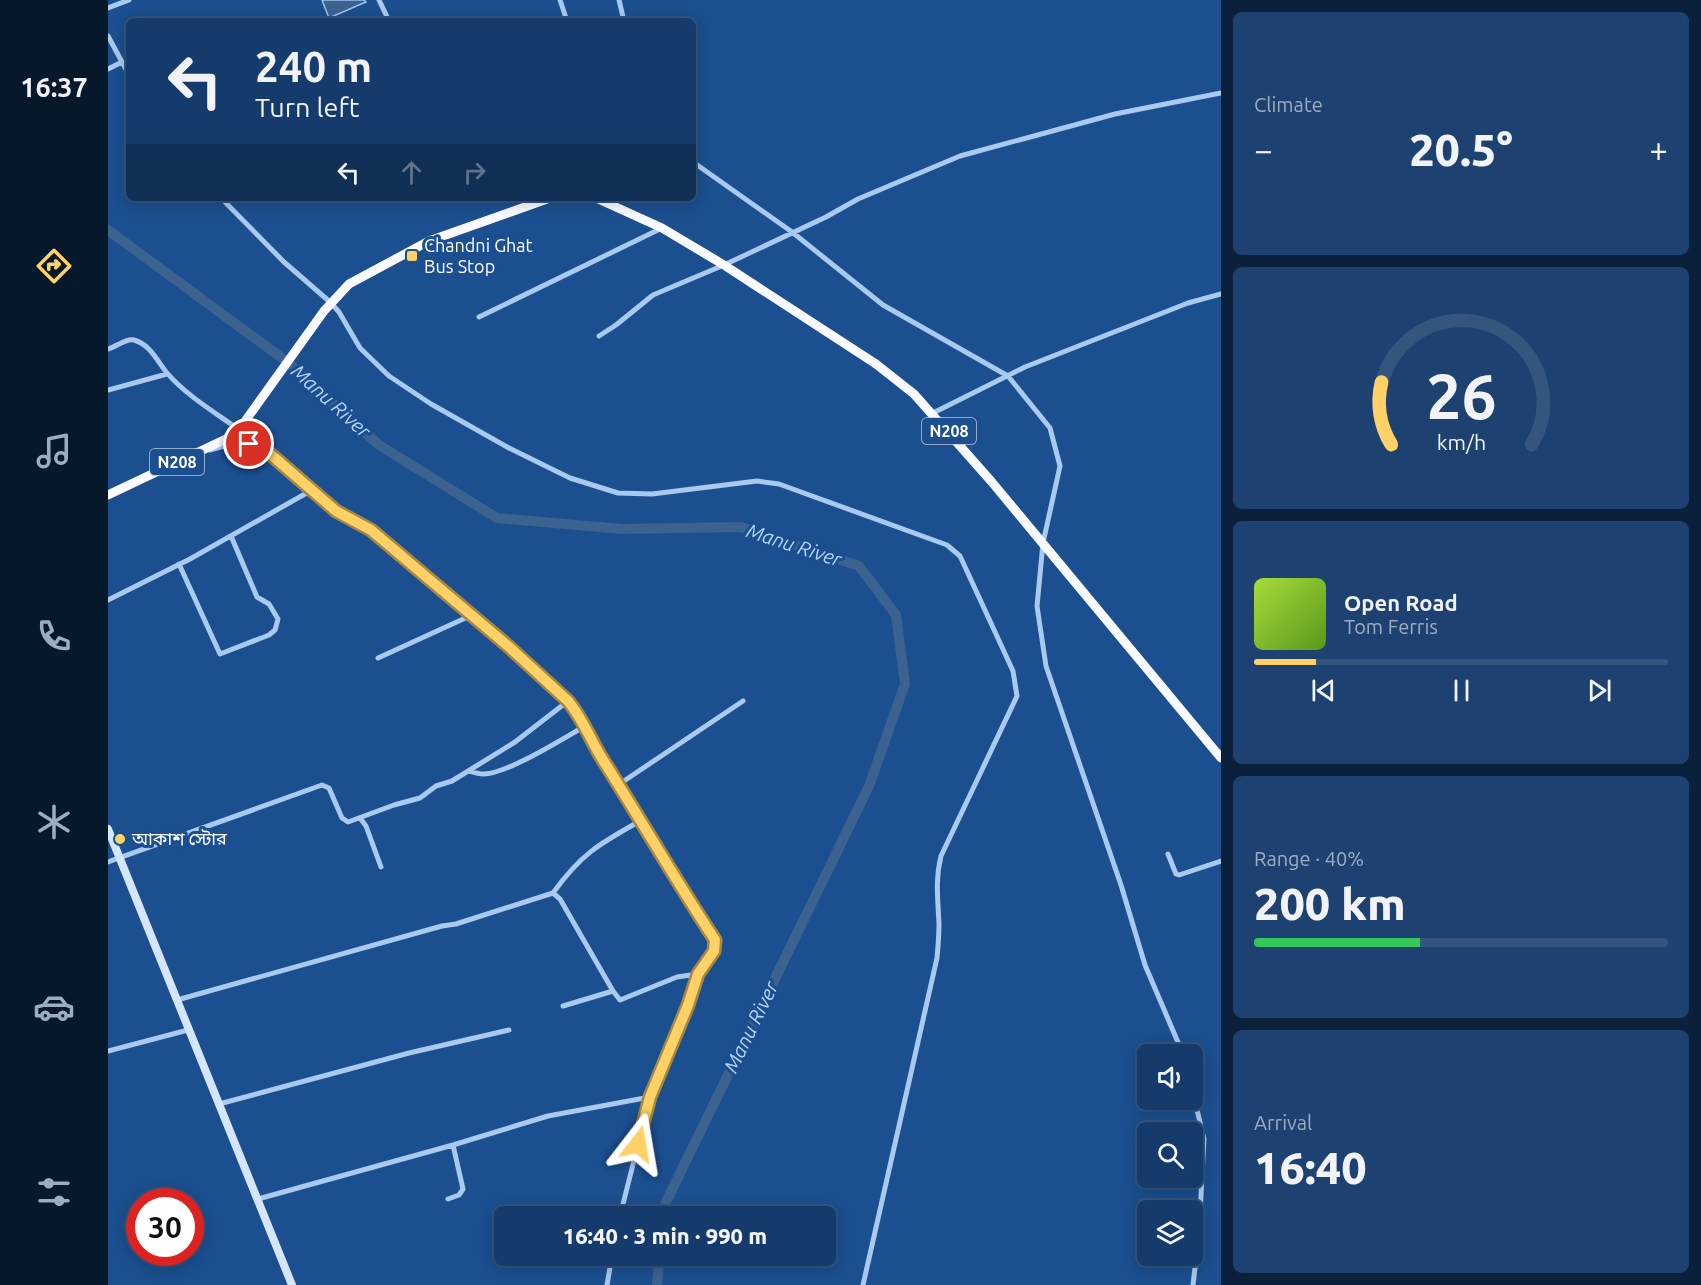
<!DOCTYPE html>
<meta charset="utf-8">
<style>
:root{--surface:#143b6b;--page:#1d4271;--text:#f1f3f6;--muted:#9dadc1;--line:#33557e;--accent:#ffd166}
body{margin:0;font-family:Ubuntu,"Noto Sans Bengali",sans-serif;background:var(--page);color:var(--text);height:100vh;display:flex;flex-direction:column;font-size:22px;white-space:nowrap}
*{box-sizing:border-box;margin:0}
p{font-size:20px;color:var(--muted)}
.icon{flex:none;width:33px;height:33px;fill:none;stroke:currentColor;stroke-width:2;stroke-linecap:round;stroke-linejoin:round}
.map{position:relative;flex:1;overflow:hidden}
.sheet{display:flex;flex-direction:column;gap:12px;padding:12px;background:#0b203b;width:480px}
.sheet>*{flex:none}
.hud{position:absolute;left:18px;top:18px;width:570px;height:183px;border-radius:9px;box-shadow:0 3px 15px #0003,0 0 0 2px var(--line);background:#143b6b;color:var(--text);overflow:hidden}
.tools{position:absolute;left:1029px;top:1044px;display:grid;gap:12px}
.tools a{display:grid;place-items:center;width:66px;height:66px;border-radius:9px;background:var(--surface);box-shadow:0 3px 15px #0003,0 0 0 2px var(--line);font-size:30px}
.speed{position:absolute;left:18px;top:1188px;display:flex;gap:12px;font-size:30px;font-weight:700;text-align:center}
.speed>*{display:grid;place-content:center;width:78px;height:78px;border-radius:50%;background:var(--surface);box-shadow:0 3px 15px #0003,0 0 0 2px var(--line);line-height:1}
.speed .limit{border:9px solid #d22;background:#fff;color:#111}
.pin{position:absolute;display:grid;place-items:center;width:51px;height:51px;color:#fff;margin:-26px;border:3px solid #fff;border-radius:50%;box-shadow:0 2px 6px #0007}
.me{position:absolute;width:66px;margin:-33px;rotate:14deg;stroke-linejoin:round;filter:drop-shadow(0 0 4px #0008)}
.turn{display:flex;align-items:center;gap:21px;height:126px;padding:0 30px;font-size:27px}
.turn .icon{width:78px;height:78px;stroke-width:2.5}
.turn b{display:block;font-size:42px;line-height:51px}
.lanes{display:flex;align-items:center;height:57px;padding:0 30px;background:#0003;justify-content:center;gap:30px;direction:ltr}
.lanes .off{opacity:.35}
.big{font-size:45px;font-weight:800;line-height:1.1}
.sheet .card{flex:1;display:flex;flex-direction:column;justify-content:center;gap:9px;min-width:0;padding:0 21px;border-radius:9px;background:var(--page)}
.sheet .dial{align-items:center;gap:0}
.dial svg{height:156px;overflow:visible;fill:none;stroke:var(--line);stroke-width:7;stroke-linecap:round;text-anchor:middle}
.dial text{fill:var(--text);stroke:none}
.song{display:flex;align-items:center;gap:18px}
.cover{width:72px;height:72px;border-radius:9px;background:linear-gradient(135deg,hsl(80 70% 55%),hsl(90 70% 35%))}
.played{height:6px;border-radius:3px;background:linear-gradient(90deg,var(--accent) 15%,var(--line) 15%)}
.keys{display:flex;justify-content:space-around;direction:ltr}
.heat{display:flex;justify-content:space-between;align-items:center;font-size:33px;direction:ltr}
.charge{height:9px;border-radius:4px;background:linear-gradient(90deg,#34c759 40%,var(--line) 0)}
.trip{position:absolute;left:386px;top:1206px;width:342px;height:60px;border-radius:9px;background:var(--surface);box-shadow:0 3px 15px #0003,0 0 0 2px var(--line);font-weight:800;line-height:60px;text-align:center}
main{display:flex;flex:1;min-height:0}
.tabs{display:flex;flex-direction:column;width:108px;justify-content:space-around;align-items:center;background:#08182b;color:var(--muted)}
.tabs .icon{width:42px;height:42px}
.tabs .current{color:var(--accent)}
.tabs b{font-size:27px;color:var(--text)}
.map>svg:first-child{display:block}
.water{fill:#3c6290;stroke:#9cc4f0;stroke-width:1.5}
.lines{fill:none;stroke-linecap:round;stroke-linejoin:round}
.river{stroke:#3c6290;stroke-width:10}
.minor{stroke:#a9c9ee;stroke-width:5}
.secondary{stroke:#d6e6fa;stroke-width:8}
.trunk{stroke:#f8faff;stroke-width:9}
.route-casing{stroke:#a68842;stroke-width:15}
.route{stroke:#ffd166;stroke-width:10}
.poi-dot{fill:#ffd166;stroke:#1b4f8f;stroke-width:2}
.labels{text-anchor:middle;stroke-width:6;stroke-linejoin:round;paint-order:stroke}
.shield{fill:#1b4f8f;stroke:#bbcadd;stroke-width:1.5}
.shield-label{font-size:16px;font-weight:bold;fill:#fff}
.poi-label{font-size:18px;fill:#fff;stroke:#1b4f8f;text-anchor:start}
.water-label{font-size:20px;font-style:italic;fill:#b5d3f5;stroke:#1b4f8f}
</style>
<main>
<nav class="tabs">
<b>16:37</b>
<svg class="icon current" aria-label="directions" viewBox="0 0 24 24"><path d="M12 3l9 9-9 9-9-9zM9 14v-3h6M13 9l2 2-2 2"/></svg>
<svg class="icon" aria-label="music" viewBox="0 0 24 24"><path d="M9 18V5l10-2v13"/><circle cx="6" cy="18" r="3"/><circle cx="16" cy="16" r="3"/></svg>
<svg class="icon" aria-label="phone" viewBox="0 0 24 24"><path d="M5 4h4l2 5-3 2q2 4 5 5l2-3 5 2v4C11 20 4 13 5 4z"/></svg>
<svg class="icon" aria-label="climate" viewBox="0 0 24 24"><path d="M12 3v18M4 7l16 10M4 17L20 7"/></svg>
<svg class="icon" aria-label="car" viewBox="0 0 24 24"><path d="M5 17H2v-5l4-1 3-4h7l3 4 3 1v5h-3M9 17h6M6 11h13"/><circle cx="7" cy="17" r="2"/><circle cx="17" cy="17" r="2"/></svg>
<svg class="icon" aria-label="filters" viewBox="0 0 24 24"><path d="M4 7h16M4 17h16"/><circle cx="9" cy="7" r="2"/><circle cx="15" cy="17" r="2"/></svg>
</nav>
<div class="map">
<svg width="1113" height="1285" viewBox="0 0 1113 1285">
<rect width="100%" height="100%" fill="#1b4f8f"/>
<path class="water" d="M214,0h42l2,2 -37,16z"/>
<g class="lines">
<path class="river" d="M0,230l178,131 93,84 118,73 125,11 119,-2 118,39 37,49 9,69 -36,102 -204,418 -2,12
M549,1285l3,-29"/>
<path class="minor" d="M271,0l10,21
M452,0l7,21
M511,0l5,21
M0,8l21,-8
M0,36l21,39
M0,69l14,-7
M585,162l99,70 91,73 125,71 42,52 10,38 -17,77 -6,63 9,60 75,219 24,80 38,89
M113,198l63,64 46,40 9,10 21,36 29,28 42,28 78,44 61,30 48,15 34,1 105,-13 22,3 168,61 13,11 53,115 4,25 -76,160c-6,24 -3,44 -2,68 0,11 -1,23 -2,34l-74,327
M371,317l183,-89
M491,336l17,-11 37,-30 71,-30 102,-48 32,-18 102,-43 155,-42 106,-21
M0,349c8,-2 18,-11 26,-9 17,5 23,21 33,33 19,22 47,39 71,56
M0,390l59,-16
M825,413l92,-46 163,-64 33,-9
M102,450l21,-6 30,2 75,65 35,19 137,116 60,55c15,18 23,40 35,59 37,60 73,121 112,180l-1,11 -16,23 -9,31 -39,92 -102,19 -95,29 -195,54
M71,564l41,90 49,-19 6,-5 3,-11 -9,-15 -12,-7 -26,-61
M0,600l82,-41 122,-69
M270,658l94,-43
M361,771c4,1 10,3 14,3 22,1 81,-36 102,-48
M510,785l125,-84
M252,818l6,8 15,41
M1060,854l8,20 3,1 42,-14
M0,862l214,-77 7,3 13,30 6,4 46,-17 26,-7 16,-12 16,-5 63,-39 53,-41
M445,893c28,-39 46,-49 87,-72
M69,1000l265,-74 14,-2 97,-31 7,6 53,92 7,9 57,-23 21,-3
M455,1006l50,-15
M0,1051l80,-21
M1084,1089l12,50 -5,94 -6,52
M111,1104l190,-51 100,-23
M340,1199l11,-4 4,-6 -10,-44
M512,1216l30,-119
M499,1285l5,-29"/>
<path class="secondary" d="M0,829l184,456"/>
<path class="trunk" d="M488,198l66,30 62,37 152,99 38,30 77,87 230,277
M0,495l120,-57 15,-14 81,-113 25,-27 80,-43 121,-43"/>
</g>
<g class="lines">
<defs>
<path id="route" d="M141,444l12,2 75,65 35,19 137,116 60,55c15,18 23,40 35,59 38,60 73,121 112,180l-1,11 -16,23 -10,31 -38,92 -12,47"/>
</defs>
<use href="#route" class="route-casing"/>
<use href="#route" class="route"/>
</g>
<g class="poi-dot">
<rect x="298" y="250" width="12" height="12" rx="3"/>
<circle cx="12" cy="839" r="6"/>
</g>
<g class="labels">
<g class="shield">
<rect x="814" y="418" width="54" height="26" rx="4.5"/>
<rect x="42" y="449" width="54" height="26" rx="4.5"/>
</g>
<g class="shield-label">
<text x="841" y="437">N208</text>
<text x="69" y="468">N208</text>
</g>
<g class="poi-label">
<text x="316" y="252">Chandni Ghat<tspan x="316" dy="21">Bus Stop</tspan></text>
<text x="24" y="845">আকাশ স্টোর</text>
</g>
<g class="water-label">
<text transform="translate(223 401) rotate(42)" y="7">Manu River</text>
<text transform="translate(686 545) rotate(18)" y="7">Manu River</text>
<text transform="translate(643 1027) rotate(-64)" y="7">Manu River</text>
</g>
</g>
</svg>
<div class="tools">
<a><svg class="icon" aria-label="sound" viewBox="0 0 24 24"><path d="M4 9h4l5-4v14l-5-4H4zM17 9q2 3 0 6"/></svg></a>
<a><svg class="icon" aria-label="search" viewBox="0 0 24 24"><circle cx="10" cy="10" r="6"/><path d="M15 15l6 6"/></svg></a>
<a><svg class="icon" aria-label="layers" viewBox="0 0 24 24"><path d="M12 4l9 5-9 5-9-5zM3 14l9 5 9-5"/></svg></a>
</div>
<div class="speed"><div class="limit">30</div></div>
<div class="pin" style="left:141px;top:444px;background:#d93025"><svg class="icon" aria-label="arrive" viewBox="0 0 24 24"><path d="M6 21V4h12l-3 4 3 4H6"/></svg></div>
<svg class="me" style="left:530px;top:1144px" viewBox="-20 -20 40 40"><path d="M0-17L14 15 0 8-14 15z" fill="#ffd166" stroke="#fff" stroke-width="4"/></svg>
<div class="trip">16:40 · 3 min · 990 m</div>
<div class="hud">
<div class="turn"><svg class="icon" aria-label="left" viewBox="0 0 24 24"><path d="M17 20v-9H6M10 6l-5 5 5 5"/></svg><div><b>240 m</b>Turn left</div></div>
<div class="lanes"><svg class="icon" aria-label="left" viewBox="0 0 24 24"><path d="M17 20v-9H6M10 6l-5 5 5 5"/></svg><svg class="icon off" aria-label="ahead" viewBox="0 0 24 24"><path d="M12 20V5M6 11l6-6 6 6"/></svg><svg class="icon off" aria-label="right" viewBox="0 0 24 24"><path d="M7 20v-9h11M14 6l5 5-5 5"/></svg></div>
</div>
</div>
<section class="sheet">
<div class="card"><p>Climate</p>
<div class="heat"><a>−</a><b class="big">20.5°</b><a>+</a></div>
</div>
<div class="card dial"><svg viewBox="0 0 100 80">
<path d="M14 69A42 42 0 1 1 86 69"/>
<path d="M14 69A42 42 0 0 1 9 37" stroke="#ffd166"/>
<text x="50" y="56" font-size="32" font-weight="700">26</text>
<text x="50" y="72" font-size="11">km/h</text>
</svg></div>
<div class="card">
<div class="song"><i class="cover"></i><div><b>Open Road</b><p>Tom Ferris</p></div></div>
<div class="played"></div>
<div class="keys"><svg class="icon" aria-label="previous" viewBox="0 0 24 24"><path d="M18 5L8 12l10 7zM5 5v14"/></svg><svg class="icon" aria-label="pause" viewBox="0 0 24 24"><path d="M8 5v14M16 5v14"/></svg><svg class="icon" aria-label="next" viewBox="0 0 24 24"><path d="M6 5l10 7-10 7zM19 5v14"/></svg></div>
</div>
<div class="card"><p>Range · 40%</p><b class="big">200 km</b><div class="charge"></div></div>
<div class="card"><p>Arrival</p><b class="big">16:40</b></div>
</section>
</main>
